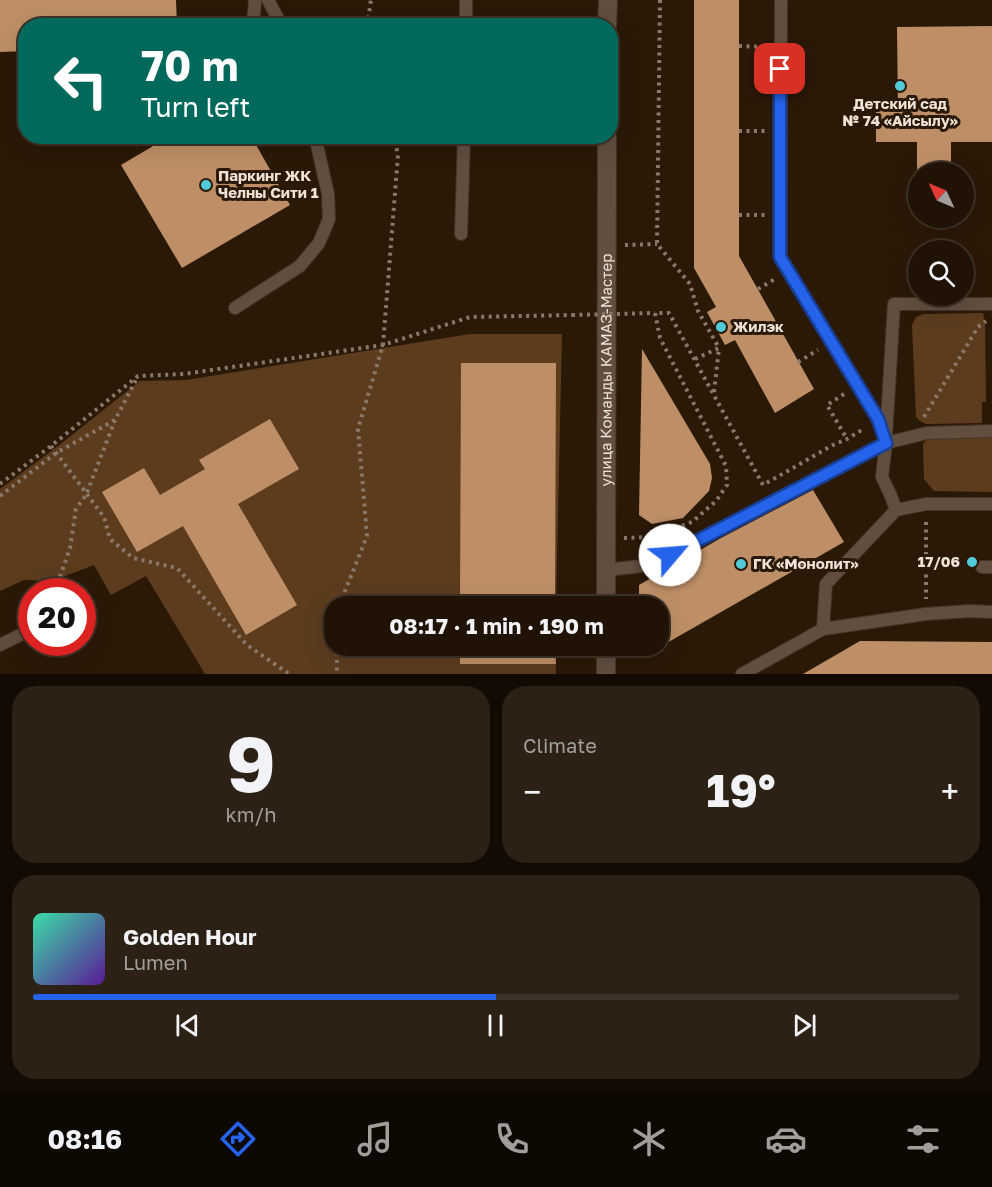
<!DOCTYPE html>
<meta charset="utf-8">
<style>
:root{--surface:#201306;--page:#2d2014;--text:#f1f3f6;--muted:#a29e9b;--line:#3d3228;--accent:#2563eb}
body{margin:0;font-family:"Golos Text",sans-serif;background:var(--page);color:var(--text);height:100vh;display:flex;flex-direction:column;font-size:22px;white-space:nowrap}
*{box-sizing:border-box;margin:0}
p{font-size:20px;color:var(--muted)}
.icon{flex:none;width:33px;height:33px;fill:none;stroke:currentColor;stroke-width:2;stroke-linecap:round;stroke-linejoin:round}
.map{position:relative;height:674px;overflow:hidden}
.details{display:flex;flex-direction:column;gap:12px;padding:12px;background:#120a03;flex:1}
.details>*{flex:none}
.hud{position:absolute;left:18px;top:18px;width:600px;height:126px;border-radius:24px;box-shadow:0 6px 24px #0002,0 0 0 2px var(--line);background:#00695c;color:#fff;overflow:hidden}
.needle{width:39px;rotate:314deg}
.controls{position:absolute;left:908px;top:162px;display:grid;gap:12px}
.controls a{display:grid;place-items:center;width:66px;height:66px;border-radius:50%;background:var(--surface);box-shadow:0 6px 24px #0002,0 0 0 2px var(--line);font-size:30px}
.speed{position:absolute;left:18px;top:578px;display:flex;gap:12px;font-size:30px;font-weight:700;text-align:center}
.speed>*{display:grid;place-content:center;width:78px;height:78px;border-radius:50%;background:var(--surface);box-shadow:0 6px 24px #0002,0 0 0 2px var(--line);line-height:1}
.speed .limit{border:9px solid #d22;background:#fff;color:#111}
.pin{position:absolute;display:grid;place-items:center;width:51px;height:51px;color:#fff;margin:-26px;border-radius:12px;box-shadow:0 3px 9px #0006}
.me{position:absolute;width:66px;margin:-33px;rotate:63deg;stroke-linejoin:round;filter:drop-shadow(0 0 4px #0008)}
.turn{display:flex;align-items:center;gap:21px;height:126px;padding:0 24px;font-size:27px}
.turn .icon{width:78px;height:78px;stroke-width:2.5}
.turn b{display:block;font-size:42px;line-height:51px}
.big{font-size:45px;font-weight:700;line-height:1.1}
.details .card{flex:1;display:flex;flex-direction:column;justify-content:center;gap:9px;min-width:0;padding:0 21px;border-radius:24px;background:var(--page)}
.details .dial{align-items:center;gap:0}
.dial b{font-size:78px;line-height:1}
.song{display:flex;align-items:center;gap:18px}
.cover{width:72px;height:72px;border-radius:9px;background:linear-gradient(135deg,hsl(160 70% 55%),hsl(270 70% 35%))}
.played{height:6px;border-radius:3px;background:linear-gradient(90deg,var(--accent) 50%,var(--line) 50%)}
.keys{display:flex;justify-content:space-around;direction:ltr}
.heat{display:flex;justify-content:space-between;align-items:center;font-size:33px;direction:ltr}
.details .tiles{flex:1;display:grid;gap:12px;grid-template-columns:1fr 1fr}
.card:last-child{grid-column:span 2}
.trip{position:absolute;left:324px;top:596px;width:345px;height:60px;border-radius:24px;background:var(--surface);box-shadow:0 6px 24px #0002,0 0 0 2px var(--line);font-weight:700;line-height:60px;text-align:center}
.tabs{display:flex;height:96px;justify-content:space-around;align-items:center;background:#0d0802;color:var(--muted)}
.tabs .icon{width:42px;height:42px}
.tabs .selected{color:var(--accent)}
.tabs b{font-size:27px;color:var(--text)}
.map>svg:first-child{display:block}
.green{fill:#5d3c1e}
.building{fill:#be8f67}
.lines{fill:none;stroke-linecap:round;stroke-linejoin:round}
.lane-casing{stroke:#463525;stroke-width:14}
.street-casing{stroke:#463525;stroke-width:20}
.path{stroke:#89796b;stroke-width:4;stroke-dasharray:3 4.5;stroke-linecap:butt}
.lane{stroke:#614e3f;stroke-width:12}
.street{stroke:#614e3f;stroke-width:18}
.path-bridge{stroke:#89796b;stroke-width:4;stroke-dasharray:3 4.5;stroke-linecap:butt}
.route-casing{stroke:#184099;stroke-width:15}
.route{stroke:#2563eb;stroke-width:10}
.poi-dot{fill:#52cbd9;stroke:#2b1908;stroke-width:2}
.labels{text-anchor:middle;stroke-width:6;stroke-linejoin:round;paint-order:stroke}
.poi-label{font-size:15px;font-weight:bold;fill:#efe2d7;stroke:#2b1908;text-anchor:start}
.street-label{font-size:15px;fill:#efe2d7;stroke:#2b1908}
</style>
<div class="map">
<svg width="992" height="674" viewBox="0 0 992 674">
<rect width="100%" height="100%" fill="#2b1908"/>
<path class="green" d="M983,313l2,10 1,79h-4v21l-56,1 -6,-3 -4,-4 -4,-92 4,-8 8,-3z
M470,334h92l-6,272h-222v39h221l1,29h-351l-59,-98 -35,19 -17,-30 -42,16 -28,-1 -24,11v-102l58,-43 82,-65 46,-1z
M992,435v57l-58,-1 -10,-12 -1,-35 6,-7z"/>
<path class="building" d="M0,0h176l1,26h-151v25l-26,1z
M694,0h45v256l75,133 -39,24 -40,-73 -10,5 -18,-33 9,-5 -22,-39z
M992,26v116h-41v30h-34v-30h-41v-33h22l-1,-82z
M170,136h81l39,69 -108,63 -61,-103z
M642,349l68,115 2,14 -3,13 -26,27 -31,6 -13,-9z
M461,363h95l-1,243h-95z
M270,419l29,50 -61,35 59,101 -51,30 -63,-109 -46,26 -35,-60 42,-24 16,27 45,-26 -6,-9z
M813,490l31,52 -186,106v-42h-19v-21l82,-47z
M860,641l132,1v32h-189z
M460,645h95l1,19h-96z"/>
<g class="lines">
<defs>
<path id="lane" d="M268,0l14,26
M781,0l-1,257 98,162 8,24
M251,26l3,-12 1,-14
M466,26v-26
M461,234l3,-98
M235,308l65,-42 19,-23 10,-24 -1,-25 -13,-58
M886,436l8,-132h98
M886,443l41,-10 65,-2
M982,567h10
M606,570l45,-5 235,-122 -4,34 9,19 5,14 30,-6h66
M823,629l3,-45 70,-74
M0,645l32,-16
M742,674l81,-45 103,-15 44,-3 22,1"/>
<g id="street">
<path d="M607,26l1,-26"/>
<path id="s1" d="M606,606l1,-470"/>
<path d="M606,674v-29"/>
</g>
</defs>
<use href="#lane" class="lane-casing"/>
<use href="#street" class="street-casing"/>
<path class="path" d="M660,0l-3,244 33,40 8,27 21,37 -24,11
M367,26l4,-26
M739,46l26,1
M739,131h26
M739,215h26
M625,245l32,-1
M758,289l17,-10
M798,362l20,-12
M714,392l5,-44
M844,394l-17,11 20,34
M924,417l54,-90 8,-6
M51,446l53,71 6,22 23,19 44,10 70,77 42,29
M0,484l51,-38 87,-70 46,-2 199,-29 87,-28 102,-2
M0,496l56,-43 59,-33 22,-42
M926,522v77
M624,538l28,-1 40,-15 24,-21 11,-16 -1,-19 -66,-128 -5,-25h14l94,172 70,-40 14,-6 18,-11
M55,591l15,-43 6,-39 10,-14 29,-75
M339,606l28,-70 -9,-107 25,-84 15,-190 -4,-19
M337,645v29"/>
<use href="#lane" class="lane"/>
<use href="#street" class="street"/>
<path class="path-bridge" d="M572,315l83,-2"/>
</g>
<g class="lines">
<defs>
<path id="route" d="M670,555l216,-112 -8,-24 -98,-162v-188"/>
</defs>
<use href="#route" class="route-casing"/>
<use href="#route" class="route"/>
</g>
<g class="poi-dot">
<circle cx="900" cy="86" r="6"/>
<circle cx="206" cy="185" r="6"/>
<circle cx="721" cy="327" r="6"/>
<circle cx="972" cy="562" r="6"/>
<circle cx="741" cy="564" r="6"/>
</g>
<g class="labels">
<g class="poi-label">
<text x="900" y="109" text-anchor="middle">Детский сад<tspan x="900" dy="17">№ 74 «Айсылу»</tspan></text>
<text x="218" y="181">Паркинг ЖК<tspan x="218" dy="17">Челны Сити 1</tspan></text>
<text x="733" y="332">Жилэк</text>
<text x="960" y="567" text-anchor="end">17/06</text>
<text x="753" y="569">ГК «Монолит»</text>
</g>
<g class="street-label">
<text dy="5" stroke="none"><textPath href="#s1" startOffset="236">улица Команды КАМАЗ-Мастер</textPath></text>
</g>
</g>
</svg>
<div class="controls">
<a><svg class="needle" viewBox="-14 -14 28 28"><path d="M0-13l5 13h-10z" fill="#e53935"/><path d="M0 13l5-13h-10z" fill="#a29e9b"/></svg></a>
<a><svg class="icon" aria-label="search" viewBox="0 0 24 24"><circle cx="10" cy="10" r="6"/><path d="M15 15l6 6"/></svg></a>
</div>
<div class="speed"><div class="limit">20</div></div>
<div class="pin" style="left:780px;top:69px;background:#d93025"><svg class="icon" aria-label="arrive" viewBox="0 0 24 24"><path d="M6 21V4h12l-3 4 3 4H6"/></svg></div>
<svg class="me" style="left:670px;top:555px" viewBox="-20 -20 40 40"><circle r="19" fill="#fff"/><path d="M0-13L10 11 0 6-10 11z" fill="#2563eb"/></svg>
<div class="trip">08:17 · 1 min · 190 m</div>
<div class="hud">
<div class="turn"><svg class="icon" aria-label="left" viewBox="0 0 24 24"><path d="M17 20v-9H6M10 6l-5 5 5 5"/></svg><div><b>70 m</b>Turn left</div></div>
</div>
</div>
<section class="details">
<div class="tiles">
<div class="card dial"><b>9</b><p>km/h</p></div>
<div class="card"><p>Climate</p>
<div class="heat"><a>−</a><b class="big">19°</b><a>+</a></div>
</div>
<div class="card">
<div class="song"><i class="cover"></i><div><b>Golden Hour</b><p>Lumen</p></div></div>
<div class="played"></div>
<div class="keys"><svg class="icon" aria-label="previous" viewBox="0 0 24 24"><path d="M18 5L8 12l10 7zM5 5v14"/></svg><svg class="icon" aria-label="pause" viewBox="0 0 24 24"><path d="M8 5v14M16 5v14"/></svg><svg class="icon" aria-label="next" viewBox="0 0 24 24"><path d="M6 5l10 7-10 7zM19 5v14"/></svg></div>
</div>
</div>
</section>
<nav class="tabs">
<b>08:16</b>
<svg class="icon selected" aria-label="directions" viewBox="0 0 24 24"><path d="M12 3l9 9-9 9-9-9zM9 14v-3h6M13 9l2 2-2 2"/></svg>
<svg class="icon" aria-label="music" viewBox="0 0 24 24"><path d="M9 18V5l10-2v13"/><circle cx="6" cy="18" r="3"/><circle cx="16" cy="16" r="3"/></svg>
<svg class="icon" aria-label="phone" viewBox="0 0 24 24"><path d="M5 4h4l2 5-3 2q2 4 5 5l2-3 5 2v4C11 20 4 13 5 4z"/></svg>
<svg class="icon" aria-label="climate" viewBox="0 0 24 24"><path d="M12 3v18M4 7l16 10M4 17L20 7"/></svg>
<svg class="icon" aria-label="car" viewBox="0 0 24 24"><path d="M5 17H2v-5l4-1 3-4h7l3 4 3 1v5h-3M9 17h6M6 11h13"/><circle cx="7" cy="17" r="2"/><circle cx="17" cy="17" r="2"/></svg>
<svg class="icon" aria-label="filters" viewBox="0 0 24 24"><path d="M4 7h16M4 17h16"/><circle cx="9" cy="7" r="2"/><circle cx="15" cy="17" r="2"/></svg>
</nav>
